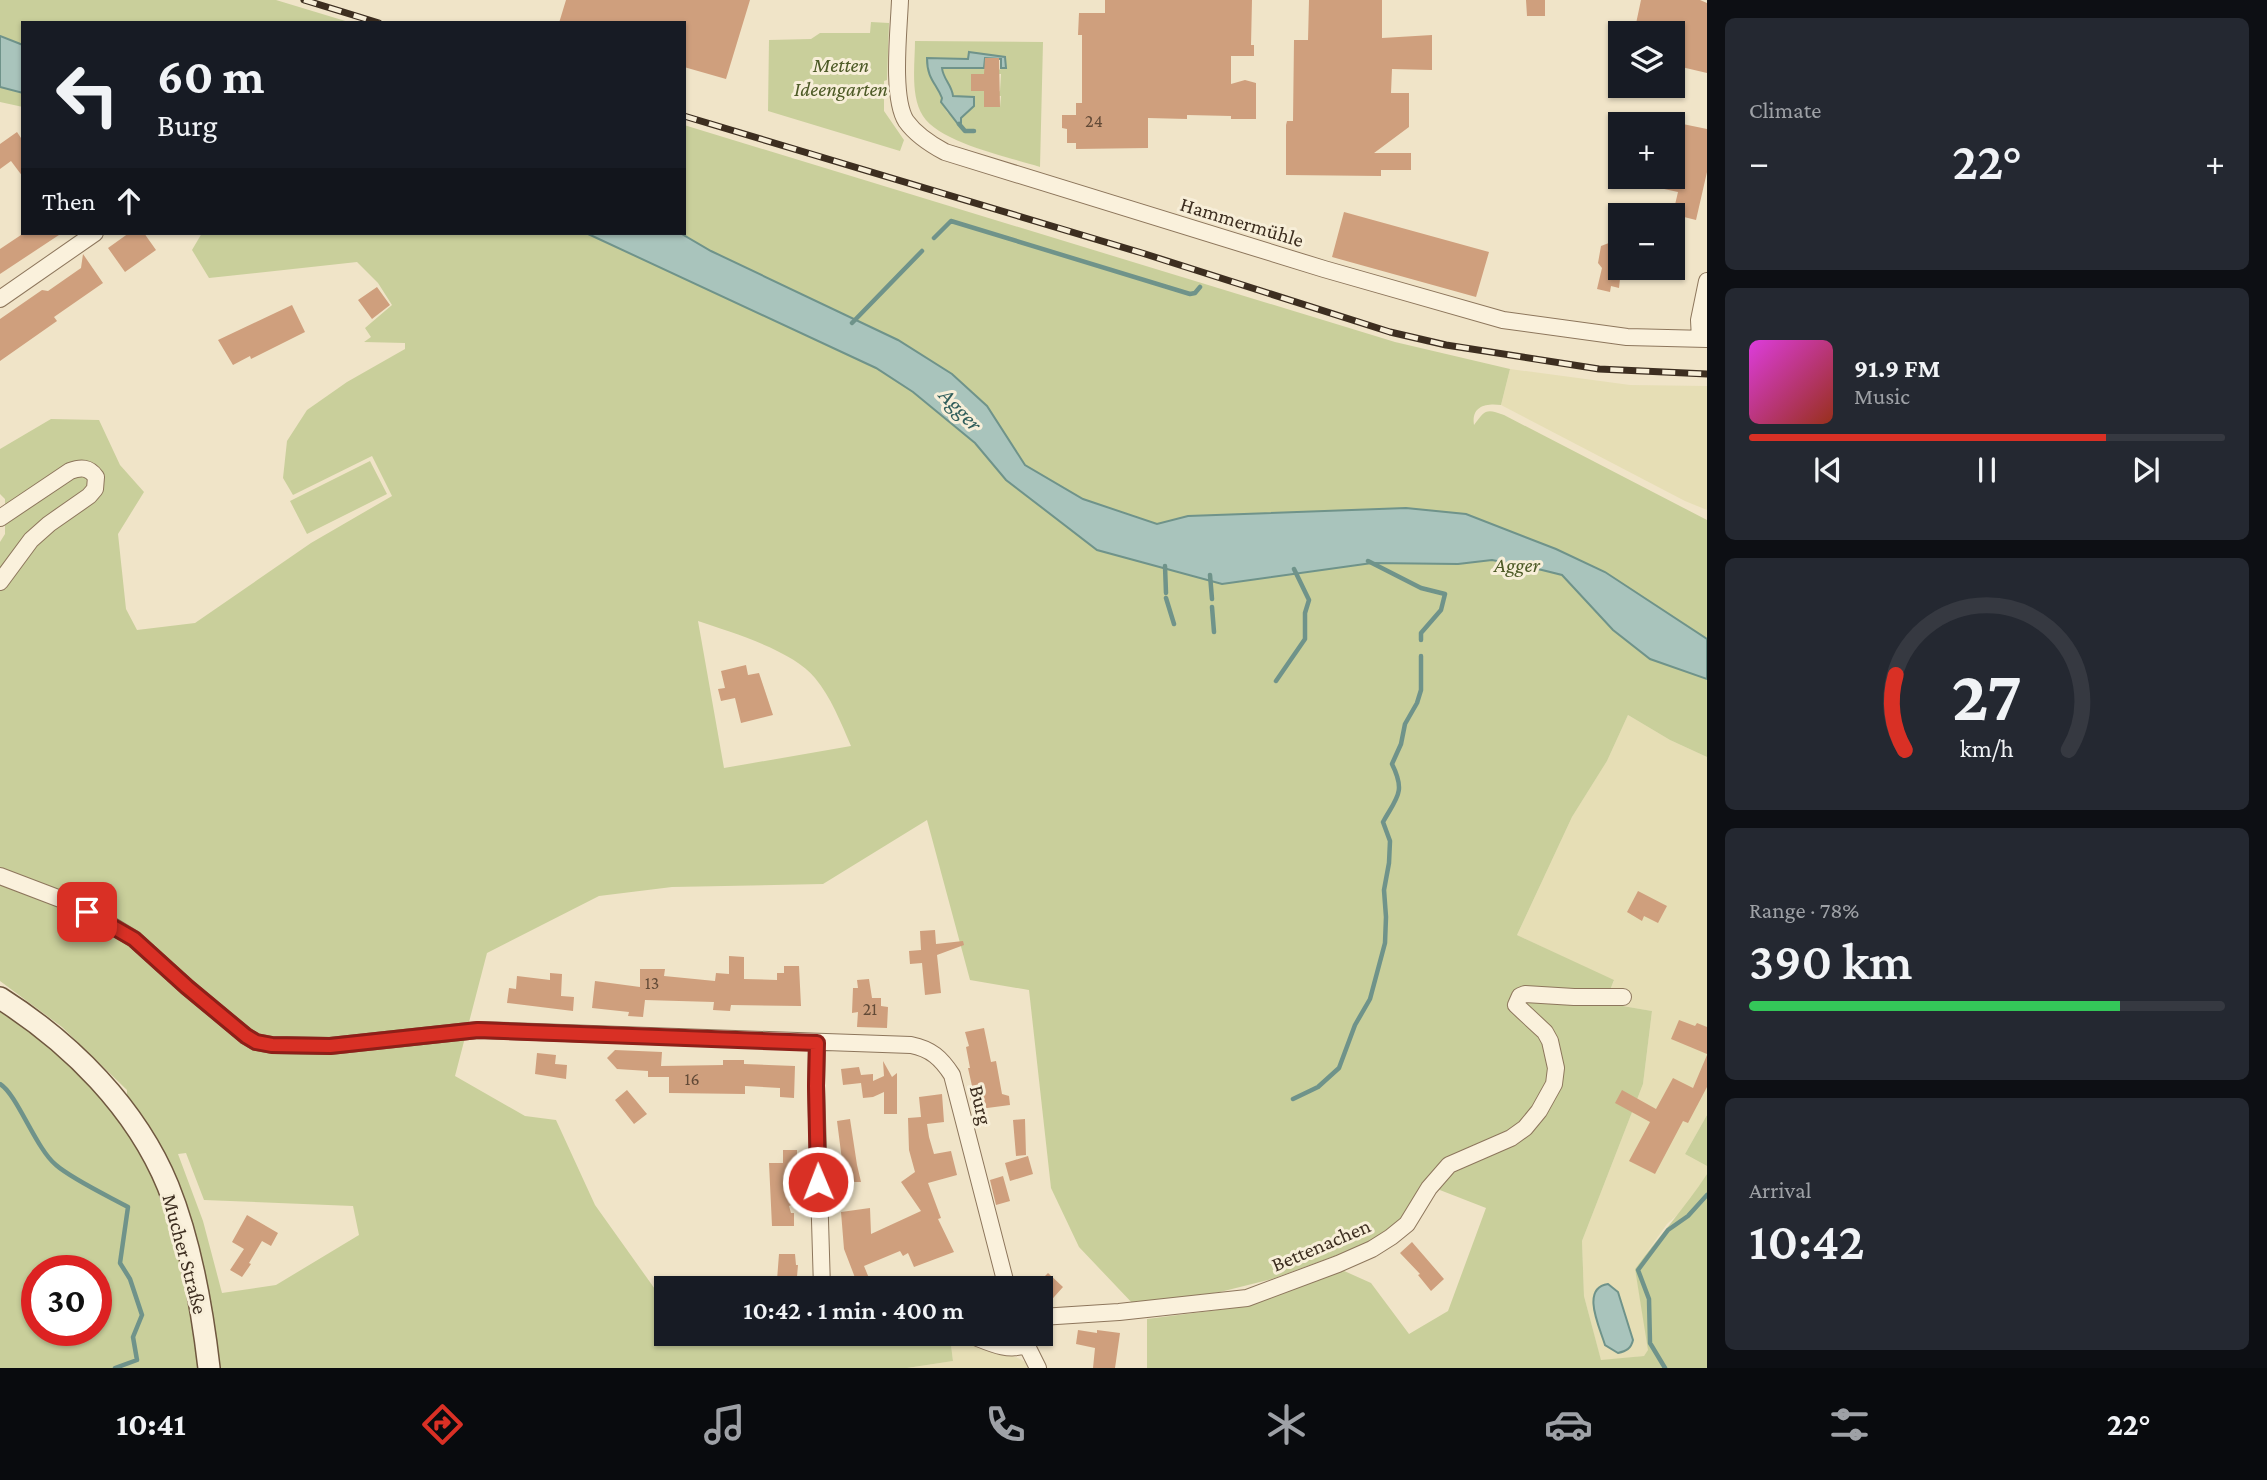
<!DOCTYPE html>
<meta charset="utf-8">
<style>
:root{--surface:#171b24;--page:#242831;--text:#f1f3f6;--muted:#9ea1a6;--line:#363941;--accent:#d93025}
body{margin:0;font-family:"Crimson Pro",serif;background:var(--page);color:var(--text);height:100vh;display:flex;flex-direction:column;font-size:26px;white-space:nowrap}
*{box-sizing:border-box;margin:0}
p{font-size:23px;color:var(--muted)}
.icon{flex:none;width:38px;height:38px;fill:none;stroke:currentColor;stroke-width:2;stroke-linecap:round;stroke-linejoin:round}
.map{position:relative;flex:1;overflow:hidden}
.details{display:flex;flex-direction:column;gap:18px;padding:18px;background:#0d0f14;width:560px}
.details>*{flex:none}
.guide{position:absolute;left:21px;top:21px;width:665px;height:214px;border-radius:0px;box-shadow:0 2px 5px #0004;background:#171b24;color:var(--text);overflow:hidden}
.fabs{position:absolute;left:1608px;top:21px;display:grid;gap:14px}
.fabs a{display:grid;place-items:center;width:77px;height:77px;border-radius:0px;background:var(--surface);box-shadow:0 2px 5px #0004;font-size:35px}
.speed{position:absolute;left:21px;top:1255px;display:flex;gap:14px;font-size:35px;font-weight:700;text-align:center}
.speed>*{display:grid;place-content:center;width:91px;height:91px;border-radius:50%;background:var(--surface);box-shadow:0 2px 5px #0004;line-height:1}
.speed .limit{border:10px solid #d22;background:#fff;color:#111}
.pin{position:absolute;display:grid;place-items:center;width:60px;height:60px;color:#fff;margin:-30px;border-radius:14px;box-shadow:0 4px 10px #0006}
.me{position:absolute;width:77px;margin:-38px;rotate:359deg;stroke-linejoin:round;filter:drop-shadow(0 0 5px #0008)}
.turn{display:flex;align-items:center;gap:24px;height:147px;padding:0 21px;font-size:32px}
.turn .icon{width:91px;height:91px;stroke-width:2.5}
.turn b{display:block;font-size:49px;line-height:60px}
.then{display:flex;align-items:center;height:66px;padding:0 21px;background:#0003;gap:14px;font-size:26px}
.big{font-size:52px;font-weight:600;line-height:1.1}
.details .tile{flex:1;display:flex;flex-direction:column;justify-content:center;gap:10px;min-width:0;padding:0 24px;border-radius:10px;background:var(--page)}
.details .dial{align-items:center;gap:0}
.dial svg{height:182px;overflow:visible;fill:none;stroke:var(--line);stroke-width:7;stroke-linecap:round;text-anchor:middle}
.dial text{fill:var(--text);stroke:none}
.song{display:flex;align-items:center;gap:21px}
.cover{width:84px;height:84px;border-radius:10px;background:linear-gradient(135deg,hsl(300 70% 55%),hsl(10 70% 35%))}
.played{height:7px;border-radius:4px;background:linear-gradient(90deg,var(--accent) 75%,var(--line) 75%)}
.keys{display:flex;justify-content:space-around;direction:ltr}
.heat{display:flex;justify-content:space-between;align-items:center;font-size:38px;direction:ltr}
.charge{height:10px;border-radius:5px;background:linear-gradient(90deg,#34c759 78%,var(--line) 0)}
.trip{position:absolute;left:654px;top:1276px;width:399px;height:70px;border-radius:0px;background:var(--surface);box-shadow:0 2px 5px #0004;font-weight:600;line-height:70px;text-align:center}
.tabs{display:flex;height:112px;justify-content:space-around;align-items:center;background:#090b0e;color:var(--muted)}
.tabs .icon{width:49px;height:49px}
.tabs .active{color:var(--accent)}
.tabs b{font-size:32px;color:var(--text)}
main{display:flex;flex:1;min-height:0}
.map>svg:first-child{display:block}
.farmland{fill:#e6deb5}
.green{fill:#c9cf9b;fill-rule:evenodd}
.water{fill:#a9c4bc;stroke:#6f938a;stroke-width:2}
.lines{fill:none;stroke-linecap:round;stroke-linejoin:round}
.stream{stroke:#6f938a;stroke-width:4.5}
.building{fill:#cf9f7d}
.street-casing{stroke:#8d765c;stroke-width:18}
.secondary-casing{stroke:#6f573f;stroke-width:24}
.street{stroke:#faf1dc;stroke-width:16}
.secondary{stroke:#faf1dc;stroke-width:21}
.rail-casing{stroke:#3d2e20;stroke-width:7}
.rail{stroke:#f7eed8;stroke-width:4.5;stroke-dasharray:13;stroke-linecap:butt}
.route-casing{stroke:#8d1f18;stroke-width:18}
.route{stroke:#d93025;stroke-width:12}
.labels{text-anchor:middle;stroke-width:6;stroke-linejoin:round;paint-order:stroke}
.number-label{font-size:18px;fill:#624a37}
.park-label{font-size:21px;font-style:italic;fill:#4d5a26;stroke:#f7eed8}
.street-label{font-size:21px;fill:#3d2e20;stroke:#f7eed8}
.water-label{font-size:23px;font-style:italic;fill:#2f5d5a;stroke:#f7eed8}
</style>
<main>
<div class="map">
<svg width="1707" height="1368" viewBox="0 0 1707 1368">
<rect width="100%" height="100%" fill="#f0e4c8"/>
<path class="farmland" d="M1510,369l120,16 77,1v124l-22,-9 -184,-96z
M1628,715l42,25 37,17v358l-22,39 22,12v8l-24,36 -16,14 -32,45 14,81 -5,6 -43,5 -17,-65 -2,-55 61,-157 9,-73 -48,-8 10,-22 -97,-46 55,-118 35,-56z
M950,1337l57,16 21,10 3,5h-124l46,-7z"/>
<path class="green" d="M0,0h276l76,23h-329v84l-23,-5z
M871,22l18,1 -2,57 -3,1v30l20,29 -4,11 -132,-40 1,-71 42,-1 9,-6h50z
M915,41l128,1 -3,125c-31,-10 -100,-24 -117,-51 -13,-20 -8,-53 -8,-75zM969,53l36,4v11l-7,2v4h3l-1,17 -2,1v4h3l-1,11h-16l2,-16 -15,-1 16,-16 -3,-6 -42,-1c1,12 9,18 11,29l21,1 -2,12 -15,11 -10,-8 -6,-10 2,-5c-8,-16 -16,-18 -16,-38h42z
M684,125l711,217 115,27 -9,36c-15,-2 -30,1 -27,20 11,-15 12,-17 30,-10l203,105v237l-37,-17 -42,-25 -21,46 -35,56 -55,118 97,45 -9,23 47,8 -9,73 -61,157 2,55 17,64 43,-4 4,-6 -13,-81c24,-33 50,-61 72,-95v194h-560v-49l86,-11 39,-12 70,-26 29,13 38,51 39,-23 38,-103 -59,-23 -26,35 -31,23 -98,36 -52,13 -85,14 -56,-59 -28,-59 -22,-198 -59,-10 -43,-160 -104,64 -151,3 -73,9 -112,57 -32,123 70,40 31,4 39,85 72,101v28h19l5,6 82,2 56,-8h110l11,3 3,24 -46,7h-691l-15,-102 -74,-163v-13l-65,-63 -62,-46v-439l5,-8v-35l-5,-5v-45l51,-30 48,1 21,45 24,27 -26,42 8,75 11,21 58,-7 116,-80 81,-47 -20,-40 -79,39 -10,-17 4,-37 20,-31 40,-28 58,-33v-6l-41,-1 7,-5 -6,-9 27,-23 -14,-22 -21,-21 -148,16 -17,-28 10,-17h482zM1405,546l53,18 -86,-1 -150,21zM698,621c33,11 96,30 117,57 16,19 26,45 36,68l-127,22zM186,1153l18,47 149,6 6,29 -83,50 -54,8 -19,-72 -25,-67z
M370,461l17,33 -80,40 -17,-33z
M0,1007l56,43 39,36 26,37 39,65 20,62 21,118h-201zM37,1270h59v60h-59z
M1707,1115v51l-22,-12z"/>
<path class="water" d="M0,36l23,9v48l-23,-6z
M969,52l36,5 1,11h-5v-9l-16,-1 -1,10h-42c1,11 10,17 11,28l21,1v9l-13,12v5l-3,1 -17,-22 1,-4c-6,-15 -15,-19 -15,-40l41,1z
M586,233h94l31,18 187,89 54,34 35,32 38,59 58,34 74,25 31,-8 218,-8 60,6 90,35 49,23 102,67v40l-57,-20 -37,-29 -51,-55 -20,-5 -50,-10 -34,4 -86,-1 -150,21 -125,-34 -91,-70 -31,-37 -62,-51 -37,-24z
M1608,1284l10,8 15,48c-2,9 -7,11 -15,13l-13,-8c-5,-17 -25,-57 3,-61z"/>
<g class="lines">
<path class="stream" d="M959,124l6,7h9
M934,238l17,-17 239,73 5,-1 5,-6
M852,323l70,-72
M1368,561l53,27 24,6 -4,16 -20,23v7
M1165,566l1,27
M1210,575l2,24
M1166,598l8,26
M1212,607l2,25
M1276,681l29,-42v-26l4,-13 -15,-31
M0,1084c17,10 36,65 56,81 16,14 52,31 72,42l-8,56 10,16 12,36 -9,22 4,23 -22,8
M1293,1099l25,-12 21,-19 16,-43 15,-26 15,-56 1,-26 -2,-27 5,-27 1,-22 -7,-19c14,-25 23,-30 9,-58l9,-20 4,-20 12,-21 4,-13v-34
M1665,1368l-15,-25 -1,-44 -11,-29 30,-40 20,-14 19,-21"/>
</g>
<path class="building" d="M566,0h184l-24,79 -42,-12v-44h-125z
M1105,0h147l-1,45h3v11h-23v28l14,-4 11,3v36h-25v-3l-44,-1v4l-39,-1v30l-72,1v-6h-9v-14l-5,-1v-13h14v-12h6v-68h-4l1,-22h26z
M1309,0h73v38l50,-3v35l-40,-1 -1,24h18v34l-35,26h37v17h-30v6l-95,-1v-50l1,-4h6l1,-81h14z
M1526,0h19v16h-18z
M1641,0h59l7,3v70l-34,-8v-32h-39z
M985,58h14l1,49h-16v-16h-13v-17h13z
M1673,122l34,7v43l-11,48 -12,-3 1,-6 -11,-2 4,-17 -46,-10v-5h41z
M17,132l6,9v36l-12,-16 -11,8v-25z
M1344,212l145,40 -13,45 -144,-40z
M24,233h38l-62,41v-25z
M129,233h15l12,17 -31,22 -17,-24z
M1614,241v10l6,1v27l-1,9 -8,-2 -1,6 -13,-3 5,-21 -4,-5 3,-17z
M83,254l20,29 -49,34 3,4 -57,40v-42l42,-29 6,1 33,-23z
M377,287l13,18 -18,14 -14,-19z
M292,305l13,27 -54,27 -1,-3 -17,9 -15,-25z
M746,665l2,10 11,-2 14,42 -32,8 -6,-25 -14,3 -3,-12 7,-1 -4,-17z
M1638,891l29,15 -9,17 -14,-7 -2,5 -15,-9z
M935,930l1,14 27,-3 1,4 -27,10 4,38 -16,2 -3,-32 -12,1 -1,-13 12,-1 -1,-19z
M729,956l15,1v22l33,1v-7h7v-7h15l2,40 -70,-1 -1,6 -17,-1 1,-8 -69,-2 -2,17 -15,-1 1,-4 -37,-4 3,-27 45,6v-18h25l-1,7 51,5 1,-8 13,1z
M550,973l12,1 -1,22 13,1 -1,14 -66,-8 2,-15 7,1 1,-13 33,4z
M869,979l3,19h9v8l7,1 -1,21 -30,-1 1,-15 -6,1 1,-25h5l-1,-8z
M1679,1020l16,6 2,-3 10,4v27l-36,-15z
M984,1028l7,34 5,-1 6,33 7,2 1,9 -38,5 -2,-15h4l-6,-27h2l-4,-21 3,-1 -4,-14z
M615,1050l47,2 -1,14 62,-1v-5h21v4l51,2 -1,32 -14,-1v-9l-35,-2v8l-76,-1v-16h-21v-6l-31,-2 -10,-11z
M537,1053l19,2 -1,9 12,1 -1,14 -31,-5z
M1707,1055v32l-19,36 -5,-2 -28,53 -26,-13 21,-39 -35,-19 7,-13 34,19 17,-31 20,10z
M883,1061l9,16 5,-4v41h-13v-22l-11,5 -10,1 -2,-15 -18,2 -2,-16 18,-2 2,8 12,-1v7l11,-5z
M627,1090l20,24 -13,10 -19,-24z
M942,1094l2,28 -17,2 2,13 5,17 17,-3 6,24 -29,8 13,35 -3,1 16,33 -40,15 -6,-14 -5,3 -3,-5 -36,15 9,22h-14l-15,-39 -3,-37 29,-4 1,26 50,-23 -20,-29 14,-10 -6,-22 -1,-32 13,-1 -2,-20z
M850,1119l7,46 4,17h-32v-22h13l-5,-39z
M1025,1119l1,36 -10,1 -3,-36z
M783,1150h14v36h-3v18l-5,2 2,7h3v13h-22l-3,-63h14z
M1028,1156l5,18 -23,7 -5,-18z
M1003,1176l7,25 -14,4 -6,-25z
M247,1215l31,18 -7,13 -9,-5 -13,22 2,1 -9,13 -12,-7 14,-21 -12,-7z
M1412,1242l32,37 -13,12 -13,-16 2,-1 -20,-21z
M779,1254h16l1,11h2l-2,23h-17v-8h-2z
M1048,1273l15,14 -17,19h-5v-26z
M1078,1330l19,3v-3l23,3 -5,35h-22l2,-20 -19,-4z"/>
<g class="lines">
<defs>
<path id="street" d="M900,0c-1,29 -9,97 6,121 10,14 24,23 39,31l379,117 179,51 124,17 80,2
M0,299l95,-66
M1700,339l-1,-19 8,-39
M0,518l70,-47c11,-4 19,-4 26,6l-1,12 -6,7 -40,28 -18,16 -31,42
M0,876l63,24 48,25 23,14 53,48 59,49 10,6 16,3 58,1 148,-16 433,15c20,4 30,13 41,30l55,213
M817,1043l-1,42 6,203
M1041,1317l78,-5 128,-14 91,-34 34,-15 19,-12 16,-13 22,-36 20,-23 62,-27 14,-10 14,-17 15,-27 2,-16 -6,-27 -5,-9 -29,-27 4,-9 5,-2 49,3h49
M967,1334c18,6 39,19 58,11
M1021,1334l17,34"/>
<path id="secondary" d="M0,998c71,45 136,110 168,188 23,57 34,121 41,182"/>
</defs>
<use href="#street" class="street-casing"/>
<use href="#secondary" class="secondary-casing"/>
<use href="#street" class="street"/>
<use href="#secondary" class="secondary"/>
<defs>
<path id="rail" d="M304,0l75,23
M684,116l458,137 248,79 56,13 153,24 108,5"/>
</defs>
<use href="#rail" class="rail-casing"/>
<use href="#rail" class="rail"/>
</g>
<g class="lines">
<defs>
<path id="route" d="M87,912l47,27 53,48 59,49 10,6 16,3 58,1 148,-16 339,13 -1,43 2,96"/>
</defs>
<use href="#route" class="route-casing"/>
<use href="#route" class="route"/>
</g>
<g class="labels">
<g class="number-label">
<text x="1094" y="127">24</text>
<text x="652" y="989">13</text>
<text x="870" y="1015">21</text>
<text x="692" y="1085">16</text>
</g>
<g class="park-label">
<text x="841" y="72">Metten<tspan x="841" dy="24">Ideengarten</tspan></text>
<text x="1517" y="572">Agger</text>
</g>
<g class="street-label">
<text transform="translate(1242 222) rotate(17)" y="7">Hammermühle</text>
<text transform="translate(981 1105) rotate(76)" y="7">Burg</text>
<text transform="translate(1321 1245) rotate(-23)" y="7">Bettenachen</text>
<text transform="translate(185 1254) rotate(75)" y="7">Mucher Straße</text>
</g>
<g class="water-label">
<text transform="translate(961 409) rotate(46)" y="8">Agger</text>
</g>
</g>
</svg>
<div class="fabs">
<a><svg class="icon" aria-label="layers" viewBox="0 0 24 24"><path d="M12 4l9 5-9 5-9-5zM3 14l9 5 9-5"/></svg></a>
<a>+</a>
<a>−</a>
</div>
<div class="speed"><div class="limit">30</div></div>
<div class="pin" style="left:87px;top:912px;background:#d93025"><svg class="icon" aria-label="arrive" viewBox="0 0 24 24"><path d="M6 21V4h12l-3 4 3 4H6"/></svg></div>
<svg class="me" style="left:818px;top:1182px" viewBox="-20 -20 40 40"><circle r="17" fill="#d93025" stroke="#fff" stroke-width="3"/><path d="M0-11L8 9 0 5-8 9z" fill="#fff"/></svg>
<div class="trip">10:42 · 1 min · 400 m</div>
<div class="guide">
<div class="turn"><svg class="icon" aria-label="left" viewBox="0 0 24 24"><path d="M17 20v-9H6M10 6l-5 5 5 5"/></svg><div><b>60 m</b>Burg</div></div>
<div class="then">Then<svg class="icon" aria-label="ahead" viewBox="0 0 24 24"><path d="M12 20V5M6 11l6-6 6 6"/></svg></div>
</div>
</div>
<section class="details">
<div class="tile"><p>Climate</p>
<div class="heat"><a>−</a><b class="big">22°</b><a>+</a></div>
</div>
<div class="tile">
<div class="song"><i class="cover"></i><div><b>91.9 FM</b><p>Music</p></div></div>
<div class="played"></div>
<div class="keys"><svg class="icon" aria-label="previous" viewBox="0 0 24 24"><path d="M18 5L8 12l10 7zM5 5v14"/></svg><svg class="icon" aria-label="pause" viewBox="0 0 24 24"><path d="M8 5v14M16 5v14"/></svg><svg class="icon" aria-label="next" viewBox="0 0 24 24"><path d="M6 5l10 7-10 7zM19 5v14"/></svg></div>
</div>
<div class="tile dial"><svg viewBox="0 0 100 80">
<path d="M14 69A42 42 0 1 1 86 69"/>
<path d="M14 69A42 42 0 0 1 10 36" stroke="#d93025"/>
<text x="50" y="56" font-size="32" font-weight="700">27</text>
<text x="50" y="72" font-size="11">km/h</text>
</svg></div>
<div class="tile"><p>Range · 78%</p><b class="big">390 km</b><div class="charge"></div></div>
<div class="tile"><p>Arrival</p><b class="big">10:42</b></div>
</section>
</main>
<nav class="tabs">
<b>10:41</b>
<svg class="icon active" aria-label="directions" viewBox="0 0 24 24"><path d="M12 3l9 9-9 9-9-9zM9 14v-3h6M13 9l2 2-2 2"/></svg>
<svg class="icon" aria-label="music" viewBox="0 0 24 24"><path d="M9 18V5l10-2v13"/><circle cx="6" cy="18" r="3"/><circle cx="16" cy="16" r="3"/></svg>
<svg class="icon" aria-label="phone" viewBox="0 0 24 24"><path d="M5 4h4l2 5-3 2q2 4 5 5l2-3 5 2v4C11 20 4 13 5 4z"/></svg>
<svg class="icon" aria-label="climate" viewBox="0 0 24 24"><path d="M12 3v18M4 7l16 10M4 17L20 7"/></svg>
<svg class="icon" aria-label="car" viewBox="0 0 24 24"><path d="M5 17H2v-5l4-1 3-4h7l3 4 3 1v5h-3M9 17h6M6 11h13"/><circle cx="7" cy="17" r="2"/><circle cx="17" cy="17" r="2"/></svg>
<svg class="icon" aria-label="filters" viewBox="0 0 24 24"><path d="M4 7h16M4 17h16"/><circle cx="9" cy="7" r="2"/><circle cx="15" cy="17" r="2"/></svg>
<b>22°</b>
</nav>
